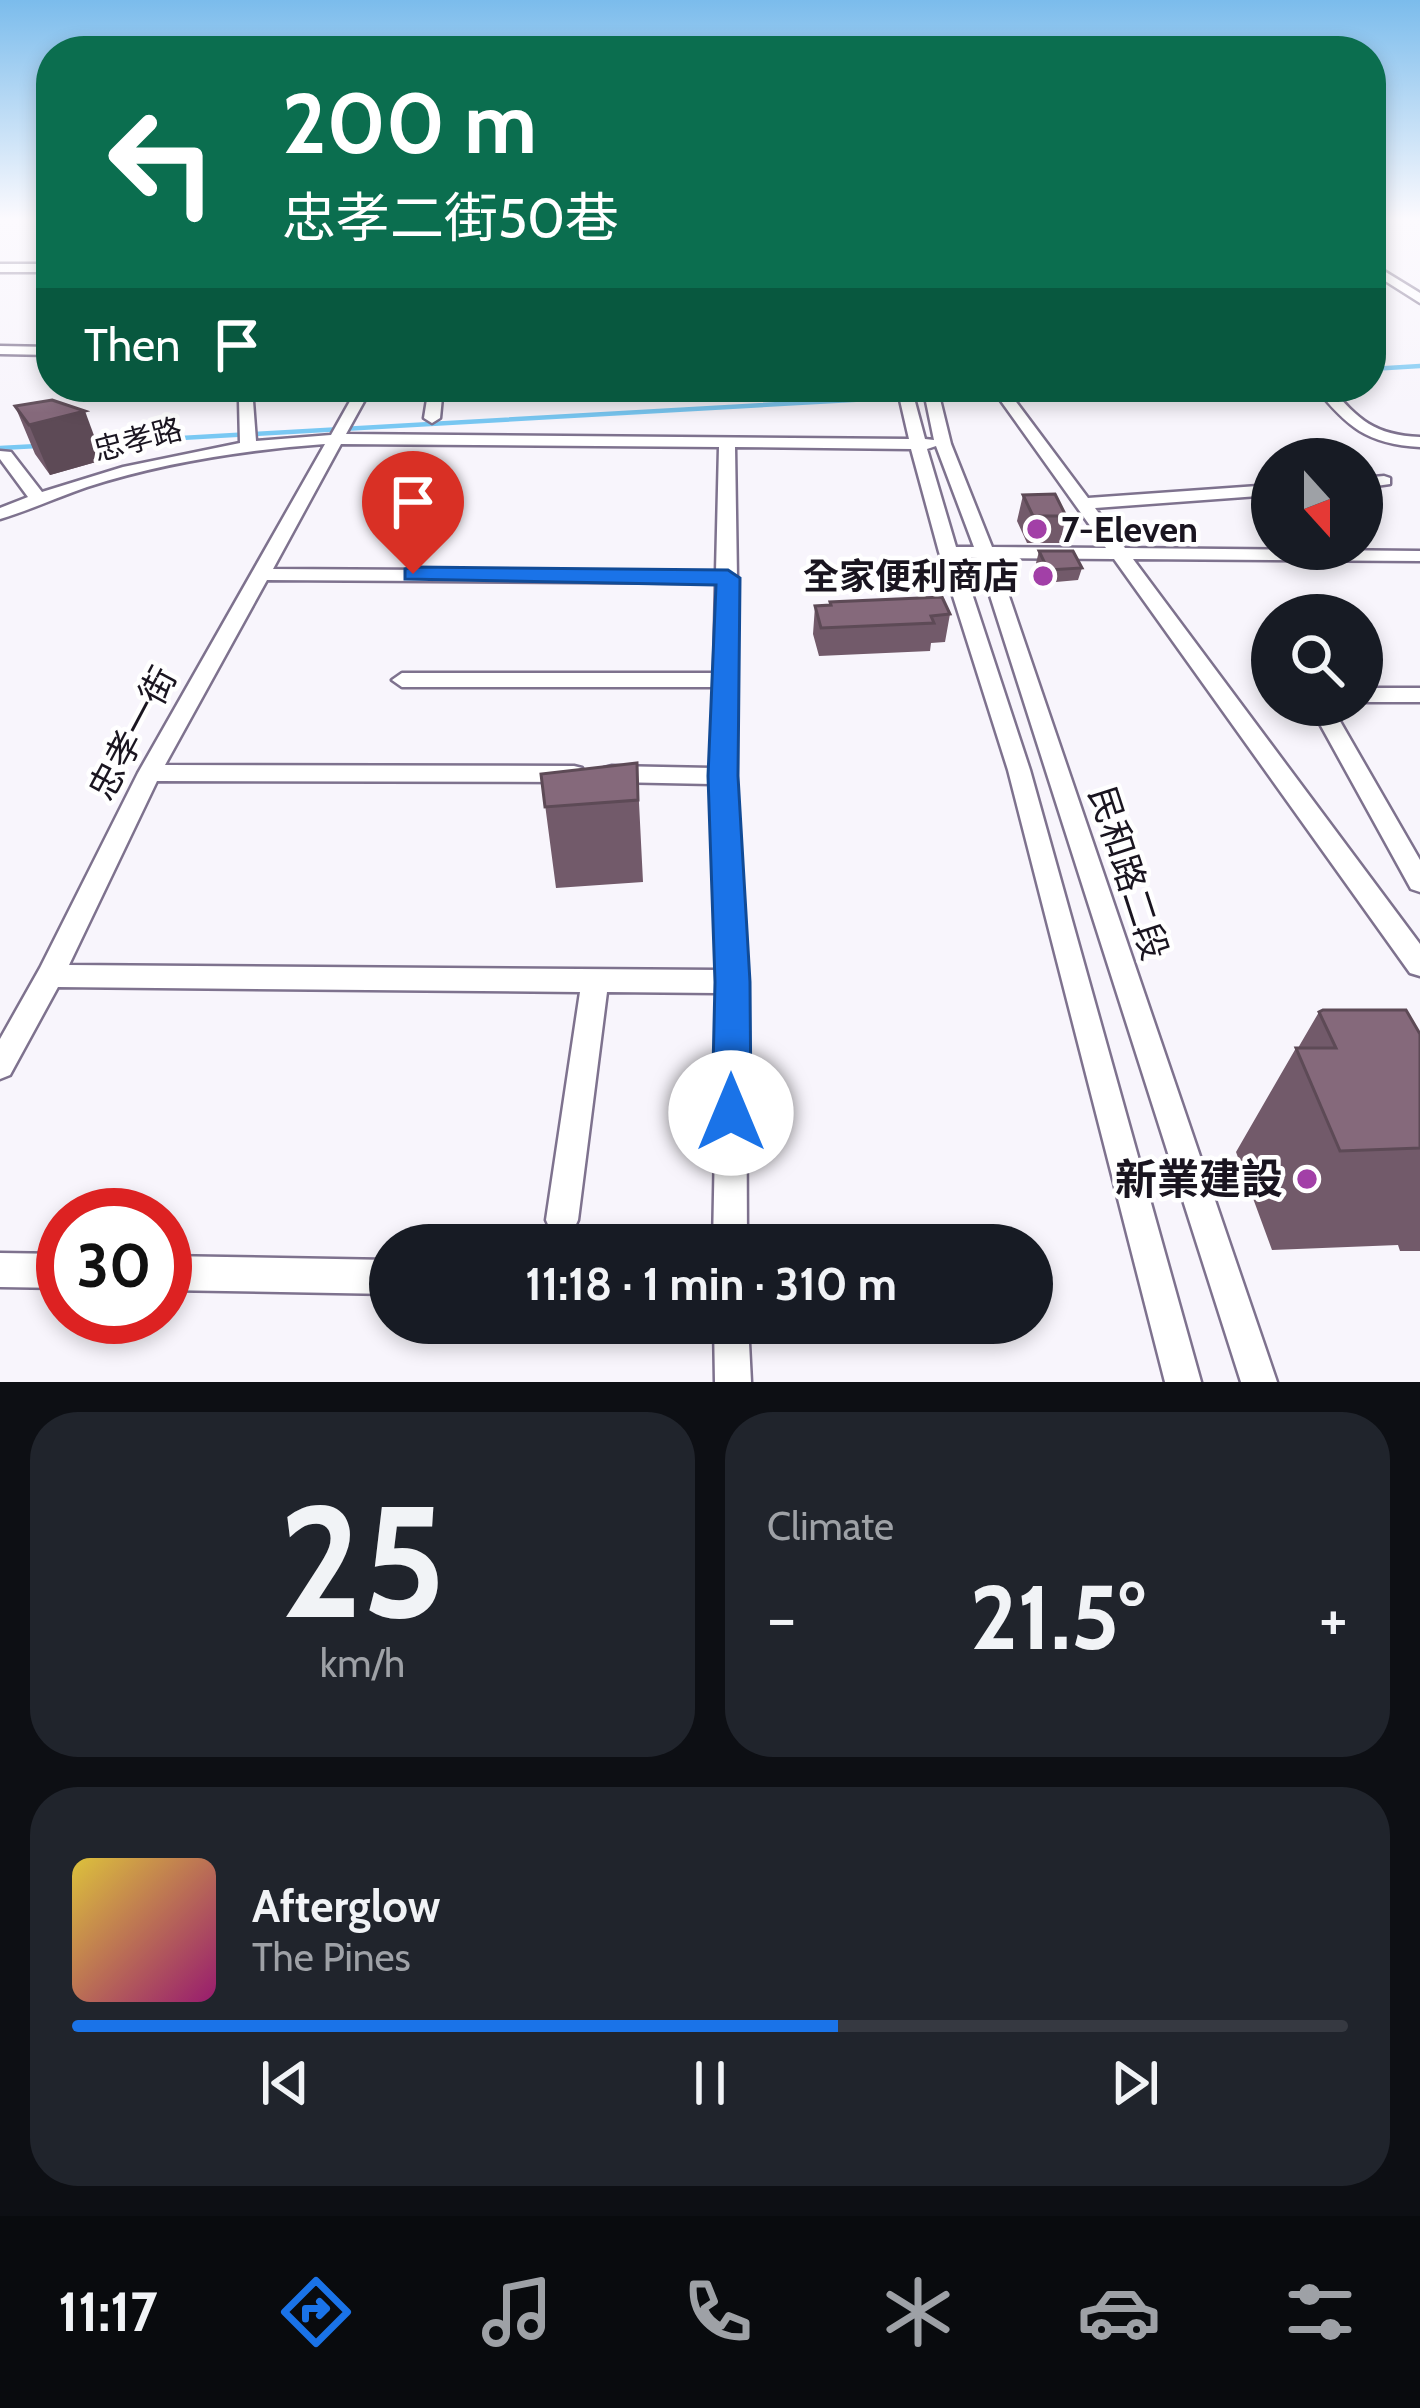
<!DOCTYPE html>
<meta charset="utf-8">
<style>
:root{--surface:#171b24;--page:#20242c;--text:#f1f3f6;--muted:#9ea1a6;--line:#363941;--accent:#1a73e8}
body{margin:0;font-family:Cabin,"Noto Sans TC",sans-serif;background:var(--page);color:var(--text);height:100vh;display:flex;flex-direction:column;font-size:45px;white-space:nowrap}
*{box-sizing:border-box;margin:0}
p{font-size:39px;color:var(--muted)}
.icon{flex:none;width:66px;height:66px;fill:none;stroke:currentColor;stroke-width:2;stroke-linecap:round;stroke-linejoin:round}
.map{position:relative;height:1382px;overflow:hidden}
.details{display:flex;flex-direction:column;gap:30px;padding:30px;background:#0d0f14;flex:1}
.details>*{flex:none}
.top-card{position:absolute;left:36px;top:36px;width:1350px;height:366px;border-radius:48px;box-shadow:0 6px 18px #0003;background:#0b6e4f;color:#fff;overflow:hidden}
.needle{width:78px;rotate:159deg}
.fabs{position:absolute;left:1251px;top:438px;display:grid;gap:24px}
.fabs a{display:grid;place-items:center;width:132px;height:132px;border-radius:50%;background:var(--surface);box-shadow:0 6px 18px #0003;font-size:60px}
.speed{position:absolute;left:36px;top:1188px;display:flex;gap:24px;font-size:60px;font-weight:700;text-align:center}
.speed>*{display:grid;place-content:center;width:156px;height:156px;border-radius:50%;background:var(--surface);box-shadow:0 6px 18px #0003;line-height:1}
.speed .limit{border:18px solid #d22;background:#fff;color:#111}
.pin{position:absolute;display:grid;place-items:center;width:102px;height:102px;color:#fff;margin:-123px -51px;border-radius:50% 50% 50% 0;rotate:-45deg;box-shadow:0 0 12px #0007}
.pin .icon{rotate:45deg}
.me{position:absolute;width:132px;margin:-66px;rotate:0deg;stroke-linejoin:round;filter:drop-shadow(0 0 9px #0008)}
.turn{display:flex;align-items:center;gap:42px;height:252px;padding:0 48px;font-size:54px}
.turn .icon{width:156px;height:156px;stroke-width:2.5}
.turn b{display:block;font-size:84px;line-height:102px}
.then{display:flex;align-items:center;height:114px;padding:0 48px;background:#0003;gap:24px;font-size:45px}
.big{font-size:90px;font-weight:800;line-height:1.1}
.details .card{flex:1;display:flex;flex-direction:column;justify-content:center;gap:18px;min-width:0;padding:0 42px;border-radius:48px;background:var(--page)}
.details .dial{align-items:center;gap:0}
.dial b{font-size:156px;line-height:1}
.song{display:flex;align-items:center;gap:36px}
.cover{width:144px;height:144px;border-radius:18px;background:linear-gradient(135deg,hsl(50 70% 55%),hsl(320 70% 35%))}
.played{height:12px;border-radius:6px;background:linear-gradient(90deg,var(--accent) 60%,var(--line) 60%)}
.keys{display:flex;justify-content:space-around;direction:ltr}
.heat{display:flex;justify-content:space-between;align-items:center;font-size:66px;direction:ltr}
.details .tiles{flex:1;display:grid;gap:30px;grid-template-columns:1fr 1fr}
.card:last-child{grid-column:span 2}
.trip{position:absolute;left:369px;top:1224px;width:684px;height:120px;border-radius:60px;background:var(--surface);box-shadow:0 6px 18px #0003;font-weight:800;line-height:120px;text-align:center}
.dock{display:flex;height:192px;justify-content:space-around;align-items:center;background:#090b0e;color:var(--muted)}
.dock .icon{width:84px;height:84px}
.dock .current{color:var(--accent)}
.dock b{font-size:54px;color:var(--text)}
.map>svg:first-child{display:block}
.lines{fill:none;stroke-linecap:round;stroke-linejoin:round}
.stream{stroke:#79c8f3;stroke-width:4.5}
.minor-casing{stroke:#7e728e;stroke-width:5}
.minor{fill:#fff;fill-rule:evenodd}
.wall{fill:#725a6a}
.shaded-wall{fill:#5d4a56}
.building{fill:#85697b;stroke:#5d4a56;stroke-width:3}
.route{fill:#1a73e8;stroke:#114b97;stroke-width:3}
.poi-dot{fill:#a240a7;stroke:#fff;stroke-width:4.5}
.labels{text-anchor:middle;stroke-width:9;stroke-linejoin:round;paint-order:stroke}
.far-street-label{font-size:30px;fill:#1a1520;stroke:#fff}
.poi-label{font-size:36px;font-weight:bold;fill:#1a1520;stroke:#fff;text-anchor:start}
.street-label{font-size:36px;fill:#1a1520;stroke:#fff}
.near-poi-label{font-size:42px;font-weight:bold;fill:#1a1520;stroke:#fff;text-anchor:end}
</style>
<div class="map">
<svg width="1420" height="1382" viewBox="0 0 1420 1382">
<rect width="100%" height="100%" fill="#f8f5fc"/>
<g class="lines">
<path class="stream" d="M1371,369l49,-3
M93,443l989,-56
M0,448l38,-2"/>
<defs>
<path id="minor" d="M1371,263l49,30v10l-49,-31z
M0,264h51v8h-51z
M0,346l51,1v8l-51,-1z
M248,387h14l-9,14 3,40 75,-6 27,-48h14l-26,47 563,5 -12,-52h14l14,52 9,1 -11,-53h14l14,57 41,103 114,1 -115,-161h14l83,111 184,-13v10l-177,13 30,40 295,3v10l-287,-2 287,385v32l-10,-3 -296,-414 -118,-1 281,824h-36l-263,-824 -18,-1 70,213 171,612h-36l-157,-612 -69,-218 -28,-103 -176,-2 2,131 -2,98 2,4 -2,4 -1,92 12,206 1,263h-34l5,-252 -111,-1 -29,228 -5,11 -11,5 -11,-5 -5,-11 34,-228 -522,-5 -48,88 -10,4v-40l40,-71 98,-195 187,-329c-81,6 -160,18 -238,43 -29,10 -57,23 -87,32v-11l28,-11 -28,-38v-8l11,1 31,40 81,-25 117,-24 -1,-42zM341,444l378,3 -3,125 -443,-3zM936,446l38,101h-18l-29,-98zM267,580l449,3 -2,90h-312l-10,7 10,7h312l-2,81 -100,-2 -8,2 -3,6 3,6 8,2 100,2 6,186 -649,-5 88,-184 417,1 8,-2 3,-6 -3,-6 -8,-2 -409,-1z
M429,387h14l-3,31 -8,5 -8,-5z
M1315,387h15c29,33 44,48 90,50v10c-53,-3 -73,-20 -105,-60z
M1384,476l6,2v6l-28,4v-10z
M1362,688h58v14h-58z
M1322,705h23l-8,11 83,144v32l-9,-3 -96,-174z
M0,1253l63,1v34l-63,-1z
M165,1256l225,4v34l-225,-4z
M714,1323h34l3,59h-36z"/>
</defs>
<use href="#minor" class="minor-casing"/>
<use href="#minor" class="minor"/>
</g>
<path class="wall" d="M15,406l88,54 -53,15 -15,-21z
M1023,495l43,21 -6,27h-33l-10,-22z
M1039,551l43,17 -4,12 -33,3 -9,-20z
M830,602l120,12 -5,28 -14,1 -1,8 -111,5 -6,-22 2,-28 15,-1z
M637,763l6,119 -87,6 -15,-114z
M1319,1012l101,22v217h-20l-2,-6 -126,5 -36,-98 60,-104h2z"/>
<path class="shaded-wall" d="M85,411l18,49 -53,15 -21,-50z"/>
<path class="building" d="M52,400l33,11 -56,14 -14,-19z
M1055,494l11,22h-33l-10,-21z
M1039,551h34l9,17 -34,2z
M942,597l8,17 -19,2 3,7 -113,5 -6,-22 16,-1 -1,-3z
M637,763l1,37 -93,7 -4,-33z
M1323,1010h83l14,24v114l-80,3 -44,-103h40l-17,-36z"/>
<linearGradient id="sky" x2="0" y2="1"><stop stop-color="#7bbcec"/><stop offset="0.53" stop-color="#fcfafe"/><stop offset="1" stop-color="#fcfafe" stop-opacity="0"/></linearGradient>
<rect width="1420" height="413" fill="url(#sky)"/>
<path class="route" d="M413,567l315,3 12,8 -2,198 12,206 1,131 -6,13 -14,5 -13,-5 -6,-13 3,-131 -7,-206 8,-191 -311,-6v-10z"/>
<g class="poi-dot">
<circle cx="1037" cy="529" r="12"/>
<circle cx="1043" cy="576" r="12"/>
<circle cx="1307" cy="1179" r="12"/>
</g>
<g class="labels">
<g class="far-street-label">
<text transform="translate(138 440) rotate(-15)" y="10">忠孝路</text>
</g>
<g class="poi-label">
<text x="1061" y="542">7-Eleven</text>
<text x="1019" y="589" text-anchor="end">全家便利商店</text>
</g>
<g class="street-label">
<text transform="translate(132 733) rotate(-62)" y="13">忠孝一街</text>
<text transform="translate(1129 873) rotate(72)" y="13">民和路二段</text>
</g>
<g class="near-poi-label">
<text x="1283" y="1194">新業建設</text>
</g>
</g>
</svg>
<div class="fabs">
<a><svg class="needle" viewBox="-14 -14 28 28"><path d="M0-13l5 13h-10z" fill="#e53935"/><path d="M0 13l5-13h-10z" fill="#9ea1a6"/></svg></a>
<a><svg class="icon" aria-label="search" viewBox="0 0 24 24"><circle cx="10" cy="10" r="6"/><path d="M15 15l6 6"/></svg></a>
</div>
<div class="speed"><div class="limit">30</div></div>
<div class="pin" style="left:413px;top:574px;background:#d93025"><svg class="icon" aria-label="arrive" viewBox="0 0 24 24"><path d="M6 21V4h12l-3 4 3 4H6"/></svg></div>
<svg class="me" style="left:731px;top:1113px" viewBox="-20 -20 40 40"><circle r="19" fill="#fff"/><path d="M0-13L10 11 0 6-10 11z" fill="#1a73e8"/></svg>
<div class="trip">11:18 · 1 min · 310 m</div>
<div class="top-card">
<div class="turn"><svg class="icon" aria-label="left" viewBox="0 0 24 24"><path d="M17 20v-9H6M10 6l-5 5 5 5"/></svg><div><b>200 m</b>忠孝二街50巷</div></div>
<div class="then">Then<svg class="icon" aria-label="arrive" viewBox="0 0 24 24"><path d="M6 21V4h12l-3 4 3 4H6"/></svg></div>
</div>
</div>
<section class="details">
<div class="tiles">
<div class="card dial"><b>25</b><p>km/h</p></div>
<div class="card"><p>Climate</p>
<div class="heat"><a>−</a><b class="big">21.5°</b><a>+</a></div>
</div>
<div class="card">
<div class="song"><i class="cover"></i><div><b>Afterglow</b><p>The Pines</p></div></div>
<div class="played"></div>
<div class="keys"><svg class="icon" aria-label="previous" viewBox="0 0 24 24"><path d="M18 5L8 12l10 7zM5 5v14"/></svg><svg class="icon" aria-label="pause" viewBox="0 0 24 24"><path d="M8 5v14M16 5v14"/></svg><svg class="icon" aria-label="next" viewBox="0 0 24 24"><path d="M6 5l10 7-10 7zM19 5v14"/></svg></div>
</div>
</div>
</section>
<nav class="dock">
<b>11:17</b>
<svg class="icon current" aria-label="directions" viewBox="0 0 24 24"><path d="M12 3l9 9-9 9-9-9zM9 14v-3h6M13 9l2 2-2 2"/></svg>
<svg class="icon" aria-label="music" viewBox="0 0 24 24"><path d="M9 18V5l10-2v13"/><circle cx="6" cy="18" r="3"/><circle cx="16" cy="16" r="3"/></svg>
<svg class="icon" aria-label="phone" viewBox="0 0 24 24"><path d="M5 4h4l2 5-3 2q2 4 5 5l2-3 5 2v4C11 20 4 13 5 4z"/></svg>
<svg class="icon" aria-label="climate" viewBox="0 0 24 24"><path d="M12 3v18M4 7l16 10M4 17L20 7"/></svg>
<svg class="icon" aria-label="car" viewBox="0 0 24 24"><path d="M5 17H2v-5l4-1 3-4h7l3 4 3 1v5h-3M9 17h6M6 11h13"/><circle cx="7" cy="17" r="2"/><circle cx="17" cy="17" r="2"/></svg>
<svg class="icon" aria-label="filters" viewBox="0 0 24 24"><path d="M4 7h16M4 17h16"/><circle cx="9" cy="7" r="2"/><circle cx="15" cy="17" r="2"/></svg>
</nav>
